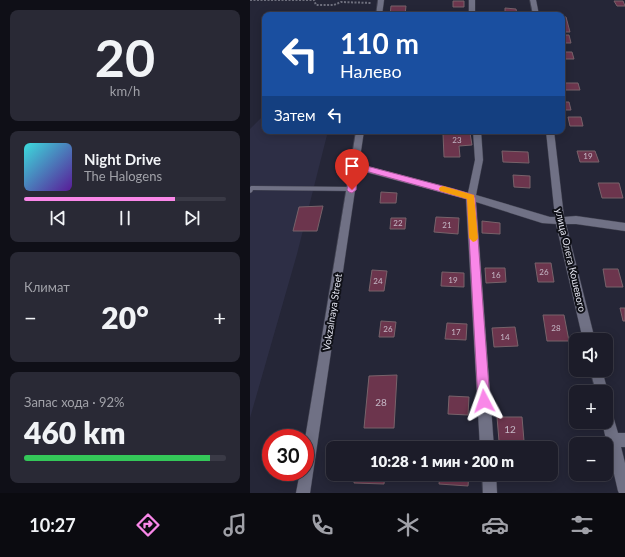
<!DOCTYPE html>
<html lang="ru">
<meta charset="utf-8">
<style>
:root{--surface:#1c1c29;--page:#292935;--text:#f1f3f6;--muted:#a0a1a8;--line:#3a3a46;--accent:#f987e8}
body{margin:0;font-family:Lato,sans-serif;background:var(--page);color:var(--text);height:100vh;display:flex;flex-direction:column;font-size:15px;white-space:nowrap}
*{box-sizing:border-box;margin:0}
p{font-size:13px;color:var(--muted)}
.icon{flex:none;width:22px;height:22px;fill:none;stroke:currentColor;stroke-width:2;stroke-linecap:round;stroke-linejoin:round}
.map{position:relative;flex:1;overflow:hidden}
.panel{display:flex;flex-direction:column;gap:10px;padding:10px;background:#0f0f17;width:250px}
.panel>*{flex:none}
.guide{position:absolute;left:12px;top:12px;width:303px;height:122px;border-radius:8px;box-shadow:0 2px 10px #0003,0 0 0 1px var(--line);background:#1a4fa0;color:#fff;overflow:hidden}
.tools{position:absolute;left:319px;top:333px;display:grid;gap:8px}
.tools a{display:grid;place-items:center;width:44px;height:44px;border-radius:8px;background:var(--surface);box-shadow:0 2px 10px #0003,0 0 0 1px var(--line);font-size:20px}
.speed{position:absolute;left:12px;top:429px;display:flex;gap:8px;font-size:20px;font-weight:700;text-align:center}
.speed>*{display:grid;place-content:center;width:52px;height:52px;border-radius:50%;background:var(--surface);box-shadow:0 2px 10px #0003,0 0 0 1px var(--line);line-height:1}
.speed .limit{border:6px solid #d22;background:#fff;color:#111}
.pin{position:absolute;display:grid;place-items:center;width:34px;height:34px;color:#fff;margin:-41px -17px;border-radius:50% 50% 50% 0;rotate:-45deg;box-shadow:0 0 4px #0007}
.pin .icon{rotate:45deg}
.me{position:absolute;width:44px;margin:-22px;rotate:356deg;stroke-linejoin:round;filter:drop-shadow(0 0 3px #0008)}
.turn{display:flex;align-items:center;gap:14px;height:84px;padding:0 12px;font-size:18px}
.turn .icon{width:52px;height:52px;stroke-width:2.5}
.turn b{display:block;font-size:28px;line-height:34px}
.then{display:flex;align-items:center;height:38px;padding:0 12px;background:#0003;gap:8px;font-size:15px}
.big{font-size:30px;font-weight:800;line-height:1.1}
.panel .card{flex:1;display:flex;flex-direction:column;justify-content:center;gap:6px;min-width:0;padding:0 14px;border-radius:8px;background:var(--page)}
.panel .dial{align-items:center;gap:0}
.dial b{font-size:52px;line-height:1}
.song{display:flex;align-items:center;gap:12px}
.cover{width:48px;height:48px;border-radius:6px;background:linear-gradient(135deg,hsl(180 70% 55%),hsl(270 70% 35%))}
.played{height:4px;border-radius:2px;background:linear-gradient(90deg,var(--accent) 75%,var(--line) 75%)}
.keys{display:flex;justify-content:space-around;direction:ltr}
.heat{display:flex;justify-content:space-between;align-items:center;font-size:22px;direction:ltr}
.charge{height:6px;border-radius:3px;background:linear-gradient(90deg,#34c759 92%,var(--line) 0)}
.trip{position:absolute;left:76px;top:441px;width:232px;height:40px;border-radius:8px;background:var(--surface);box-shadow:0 2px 10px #0003,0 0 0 1px var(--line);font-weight:800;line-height:40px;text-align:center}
.tabs{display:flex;height:64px;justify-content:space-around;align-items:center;background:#0b0b10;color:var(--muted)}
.tabs .icon{width:28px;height:28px}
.tabs .selected{color:var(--accent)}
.tabs b{font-size:18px;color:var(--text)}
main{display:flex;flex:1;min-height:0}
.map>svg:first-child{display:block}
.built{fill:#2d2e45}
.building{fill:#6c354d;stroke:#78626a}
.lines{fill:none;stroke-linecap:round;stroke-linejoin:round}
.service-casing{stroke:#414250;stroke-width:1}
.minor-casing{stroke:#414250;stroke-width:1}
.path{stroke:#6e6f7d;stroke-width:2;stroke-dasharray:2 1.5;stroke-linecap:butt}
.service{fill:#707185;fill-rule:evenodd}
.minor{fill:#707185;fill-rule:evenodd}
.route{fill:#f987e8;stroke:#a25897}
.slow{fill:#f59e0b}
.labels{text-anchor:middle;stroke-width:4;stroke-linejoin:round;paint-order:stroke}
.number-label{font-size:8px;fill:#c5b8c6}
.street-label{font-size:10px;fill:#e3e4ef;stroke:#0f1017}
.near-number-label{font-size:10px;fill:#c5b8c6}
</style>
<main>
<section class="panel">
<div class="card dial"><b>20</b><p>km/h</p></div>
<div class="card">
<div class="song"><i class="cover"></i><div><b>Night Drive</b><p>The Halogens</p></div></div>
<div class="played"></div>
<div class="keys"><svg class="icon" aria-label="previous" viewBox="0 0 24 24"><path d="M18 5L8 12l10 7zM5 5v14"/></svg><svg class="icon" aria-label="pause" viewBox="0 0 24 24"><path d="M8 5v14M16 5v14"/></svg><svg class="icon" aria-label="next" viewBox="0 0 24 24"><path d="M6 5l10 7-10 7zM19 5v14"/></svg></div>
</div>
<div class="card"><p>Климат</p>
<div class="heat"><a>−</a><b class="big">20°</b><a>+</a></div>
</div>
<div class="card"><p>Запас хода · 92%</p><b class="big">460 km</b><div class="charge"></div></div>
</section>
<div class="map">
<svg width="375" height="493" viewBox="0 0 375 493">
<rect width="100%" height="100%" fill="#252637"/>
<path class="built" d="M15,114v17h62v4l-30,119 -47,164v-289z"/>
<path class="building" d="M203,1h11v6h-11z
M364,1h9l2,5h-8z
M141,6h15l-1,9h-15z
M255,8l11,1 1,5h-12z
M312,17h4l4,15h-8z
M312,35h7l2,8h-9z
M312,52h10l2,7h-11z
M313,83h15l2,7h-15z
M312,102h7l2,8h-9z
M318,117h13l2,9h-13z
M220,133l2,12 -13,1 1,11h-16l-1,-23z
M252,151l26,1 1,11 -26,-1z
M327,151h18l4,11h-19z
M263,175l17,1v12l-16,-1z
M348,183h21l4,15h-21z
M131,192l16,1 -1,10h-16z
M73,206l-6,25h-24l6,-24z
M186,217l23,1 -1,16 -24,-2z
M141,218h15l-1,11h-15z
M232,221l18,2v11l-18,-1z
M285,263h16l3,19h-16z
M235,268h20l1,14 -20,1z
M353,269h15l5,18h-17z
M122,270l15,1 -3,20h-15z
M192,272l22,1v14l-23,-1z
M370,308h5v13h-2z
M293,315h21l5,26h-22z
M131,321l15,1 -2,15h-15z
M197,323l20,1 -1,16 -21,-1z
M265,327l3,19 -24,1 -2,-19z
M147,375l-3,53h-30l5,-52z
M199,396l20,1 -1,18 -20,-1z
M247,417h25l2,24h-25z
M328,438h26l1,6h-26z
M356,448l4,21h-4z
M105,474h30l-1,10 -30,-1z
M190,474h29l-1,12 -29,-2z"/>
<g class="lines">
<defs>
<path id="service" d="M1,186l101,1 2,2 -2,2 -99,-1 -1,2 -2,1v-6z"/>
<path id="minor" d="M128,0h6l-2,15h-6z
M219,0h6v15h-6z
M280,0h6l3,15h-6z
M106,131h8l-5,33 109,29 7,-33 -2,-29h8l2,29 -7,35 74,22h5l-9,-86h8l10,86 12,-1 49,7v8l-49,-7h-10l29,116h-12l-27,-116 -14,-1 -66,-21 18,246h-14l-14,-249 -108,-29 -48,323h-14l4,-21h5v-33z
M340,370h12l6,22 -2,4v-4h-10z
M356,404l4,2 8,27h7v14h-4l4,16v30h-6l-1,-2 -16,-69h4z
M232,474h14l1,19h-14z"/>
</defs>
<use href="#service" class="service-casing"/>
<use href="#minor" class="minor-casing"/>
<path class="path" d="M0,0h64l2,5h18l7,-3 31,1"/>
<use href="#service" class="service"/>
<use href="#minor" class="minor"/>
</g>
<path class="route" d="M105,163l99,26 20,6 1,3 15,203 -2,4 -4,2 -4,-2 -2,-4 -11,-202 -109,-30 -2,21 -4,3 -3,-1 -2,-2 4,-24z"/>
<path class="slow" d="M193,186l31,9 4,43 -2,3 -3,1 -4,-4 -2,-39 -27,-8 -1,-2 1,-2z"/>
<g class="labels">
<g class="number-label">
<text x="207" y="143">23</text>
<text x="338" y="159">19</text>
<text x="148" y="226">22</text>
<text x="197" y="228">21</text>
<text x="294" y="275">26</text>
<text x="246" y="278">16</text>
<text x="203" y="283">19</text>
<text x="128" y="284">24</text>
<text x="306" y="331">28</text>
<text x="138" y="332">26</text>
<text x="206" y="335">17</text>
<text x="255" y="340">14</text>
</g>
<g class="street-label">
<text transform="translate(321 260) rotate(77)" y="4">улица Олега Кошевого</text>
<text transform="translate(82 312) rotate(-81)" y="4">Vokzalnaya Street</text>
</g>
<g class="near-number-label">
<text x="131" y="406">28</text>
<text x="260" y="433">12</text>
</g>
</g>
</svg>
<div class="tools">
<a><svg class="icon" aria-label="sound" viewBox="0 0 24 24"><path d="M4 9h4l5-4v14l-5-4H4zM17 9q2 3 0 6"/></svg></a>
<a>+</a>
<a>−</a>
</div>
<div class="speed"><div class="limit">30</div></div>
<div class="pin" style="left:102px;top:190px;background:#d93025"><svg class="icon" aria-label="arrive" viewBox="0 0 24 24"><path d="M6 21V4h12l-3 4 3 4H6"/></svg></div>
<svg class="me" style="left:234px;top:401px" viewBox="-20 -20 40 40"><path d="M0-17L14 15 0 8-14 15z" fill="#f987e8" stroke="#fff" stroke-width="4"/></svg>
<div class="trip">10:28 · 1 мин · 200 m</div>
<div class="guide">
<div class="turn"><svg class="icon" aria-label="left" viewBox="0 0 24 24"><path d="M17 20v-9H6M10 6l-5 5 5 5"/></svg><div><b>110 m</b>Налево</div></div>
<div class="then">Затем<svg class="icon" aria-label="left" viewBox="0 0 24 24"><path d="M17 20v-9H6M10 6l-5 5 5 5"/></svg></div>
</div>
</div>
</main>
<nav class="tabs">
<b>10:27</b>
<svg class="icon selected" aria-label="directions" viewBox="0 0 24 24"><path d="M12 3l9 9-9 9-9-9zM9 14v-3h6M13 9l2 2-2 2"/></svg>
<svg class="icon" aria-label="music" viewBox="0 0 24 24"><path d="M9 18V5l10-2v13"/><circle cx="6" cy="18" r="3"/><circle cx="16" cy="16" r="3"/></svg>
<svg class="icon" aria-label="phone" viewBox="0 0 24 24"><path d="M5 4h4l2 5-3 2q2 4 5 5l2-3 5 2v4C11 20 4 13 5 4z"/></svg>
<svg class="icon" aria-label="climate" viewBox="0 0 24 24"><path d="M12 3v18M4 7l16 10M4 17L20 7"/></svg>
<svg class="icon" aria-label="car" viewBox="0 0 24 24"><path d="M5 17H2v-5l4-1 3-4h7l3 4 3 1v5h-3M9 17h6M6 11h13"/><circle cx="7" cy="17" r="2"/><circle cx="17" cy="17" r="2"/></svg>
<svg class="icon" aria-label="filters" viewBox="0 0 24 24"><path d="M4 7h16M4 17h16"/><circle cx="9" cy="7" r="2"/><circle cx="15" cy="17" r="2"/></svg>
</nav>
